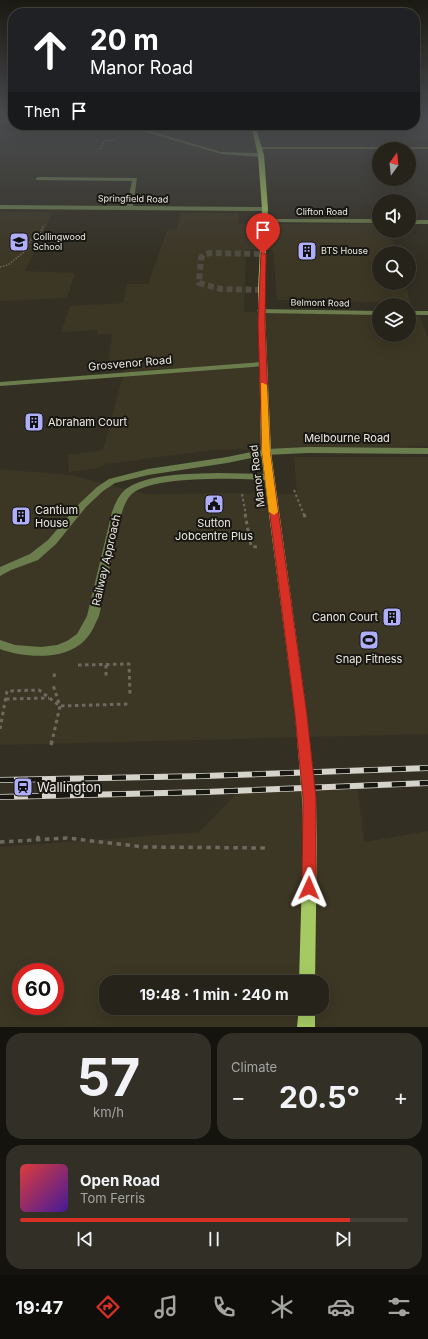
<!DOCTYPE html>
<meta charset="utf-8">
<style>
:root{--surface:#26231a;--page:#322f27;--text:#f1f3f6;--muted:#a4a4a2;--line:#424039;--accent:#d93025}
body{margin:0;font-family:Inter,sans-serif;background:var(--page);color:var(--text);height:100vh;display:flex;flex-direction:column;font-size:15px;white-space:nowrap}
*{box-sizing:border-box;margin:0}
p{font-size:13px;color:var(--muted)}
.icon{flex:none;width:22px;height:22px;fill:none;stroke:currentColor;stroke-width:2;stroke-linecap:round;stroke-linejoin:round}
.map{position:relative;height:1027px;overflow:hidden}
.drawer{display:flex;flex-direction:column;gap:6px;padding:6px;background:#15130e;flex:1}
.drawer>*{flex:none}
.hud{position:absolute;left:8px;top:8px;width:412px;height:122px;border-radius:16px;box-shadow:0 4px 16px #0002,0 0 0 1px var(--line);background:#202124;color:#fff;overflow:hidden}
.needle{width:26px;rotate:15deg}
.tools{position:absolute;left:372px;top:142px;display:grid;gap:8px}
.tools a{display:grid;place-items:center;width:44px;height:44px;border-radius:50%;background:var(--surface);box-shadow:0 4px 16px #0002,0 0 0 1px var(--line);font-size:20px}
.speed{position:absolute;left:12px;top:963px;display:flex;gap:8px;font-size:20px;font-weight:700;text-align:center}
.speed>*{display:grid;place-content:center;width:52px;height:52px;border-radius:50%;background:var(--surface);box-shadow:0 4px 16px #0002,0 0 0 1px var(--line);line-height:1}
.speed .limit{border:6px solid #d22;background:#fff;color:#111}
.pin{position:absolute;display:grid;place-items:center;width:34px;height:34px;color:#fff;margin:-41px -17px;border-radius:50% 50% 50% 0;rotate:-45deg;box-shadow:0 0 4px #0007}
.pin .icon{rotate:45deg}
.me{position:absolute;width:44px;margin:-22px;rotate:1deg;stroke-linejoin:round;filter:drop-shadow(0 0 3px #0008)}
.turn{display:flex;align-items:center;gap:14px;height:84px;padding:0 16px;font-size:18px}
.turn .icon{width:52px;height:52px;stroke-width:2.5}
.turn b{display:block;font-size:28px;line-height:34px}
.then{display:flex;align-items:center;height:38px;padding:0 16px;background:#0003;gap:8px;font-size:15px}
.big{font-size:30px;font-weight:700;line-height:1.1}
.drawer .tile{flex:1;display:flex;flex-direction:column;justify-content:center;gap:6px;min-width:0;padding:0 14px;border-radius:16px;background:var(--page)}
.drawer .dial{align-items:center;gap:0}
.dial b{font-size:52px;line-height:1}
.song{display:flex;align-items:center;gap:12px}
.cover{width:48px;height:48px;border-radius:6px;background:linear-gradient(135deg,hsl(0 70% 55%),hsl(260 70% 35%))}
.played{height:4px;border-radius:2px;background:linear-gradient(90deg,var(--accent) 85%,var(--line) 85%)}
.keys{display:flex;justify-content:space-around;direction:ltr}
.heat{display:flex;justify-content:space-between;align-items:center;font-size:22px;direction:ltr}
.drawer .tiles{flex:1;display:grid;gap:6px;grid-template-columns:1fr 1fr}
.tile:last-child{grid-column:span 2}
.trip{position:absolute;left:99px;top:975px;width:230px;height:40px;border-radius:16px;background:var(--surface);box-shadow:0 4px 16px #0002,0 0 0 1px var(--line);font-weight:700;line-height:40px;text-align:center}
.dock{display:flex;height:64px;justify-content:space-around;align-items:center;background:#0f0e0a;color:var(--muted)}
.dock .icon{width:28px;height:28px}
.dock .active{color:var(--accent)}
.dock b{font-size:18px;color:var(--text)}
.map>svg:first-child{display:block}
.built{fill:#3c3624;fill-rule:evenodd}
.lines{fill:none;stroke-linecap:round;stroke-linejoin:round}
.minor-tunnel{stroke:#4f4b40;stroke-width:6;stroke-dasharray:6 3.5;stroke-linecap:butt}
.path-far3{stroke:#6d6a5f;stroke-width:1.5;stroke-dasharray:1.5 1.5;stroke-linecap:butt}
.path-far2{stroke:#6d6a5f;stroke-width:2;stroke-dasharray:2.5 2.5;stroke-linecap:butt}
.path-far1{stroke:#6d6a5f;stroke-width:3;stroke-dasharray:3.5 3.5;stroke-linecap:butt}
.path{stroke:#6d6a5f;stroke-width:3.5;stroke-dasharray:4.5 4.5;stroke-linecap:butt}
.minor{fill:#6b7d4d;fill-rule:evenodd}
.major{fill:#a5ca63;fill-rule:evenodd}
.rail-casing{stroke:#d6d3cb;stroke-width:6}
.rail{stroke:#191712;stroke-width:4.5;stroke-dasharray:14;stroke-linecap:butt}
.route{fill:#d93025;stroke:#8d1f18}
.slow{fill:#f59e0b}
.labels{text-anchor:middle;stroke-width:4;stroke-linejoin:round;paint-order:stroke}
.far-street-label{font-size:9px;fill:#ece9e2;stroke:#191712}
.far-poi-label{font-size:9px;fill:#ece9e2;stroke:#191712;text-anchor:start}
.street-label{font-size:11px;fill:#ece9e2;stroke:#191712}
.poi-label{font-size:11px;fill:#ece9e2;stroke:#191712;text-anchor:start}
.near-poi-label{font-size:13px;fill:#ece9e2;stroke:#191712;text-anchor:start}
</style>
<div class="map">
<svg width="428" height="1027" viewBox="0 0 428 1027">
<rect width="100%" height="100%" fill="#332f23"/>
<path class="built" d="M0,212h53l-28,59 50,2 -8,25 -67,3z
M181,213h58l-1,11h141v7h10l7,22h-17v30h26l6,20 -134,-3 -4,-50 -27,-1 -2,63 135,3v20h30v-19h11l8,23v107l-213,4 -109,14 -8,4 -29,4 -1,-17 35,-5 23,-85 -18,1 4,-32h-15v-4l-36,2 9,-26 53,-3 4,-19h21l19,-54 9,-1z
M294,457h134v277l-428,11v-276l70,6 76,19 76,-1 75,1z
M240,790h118l6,52 64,-11v196h-428v-180l199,-15zM21,972h34v34h-34zM106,982h216v26h-216z"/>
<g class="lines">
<path class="minor-tunnel" d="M261,290l-40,-1 -22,-6 2,-25 2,-3 7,-2 53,1"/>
<path class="path-far3" d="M223,126l13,1
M69,129l2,-4
M100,149l4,-8 12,-1
M0,267l8,-2 16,-13 8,-14 8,-5 4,-8"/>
<path class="path-far2" d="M294,490l10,25
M242,494l4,21"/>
<path class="path-far1" d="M245,514l6,32 6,1
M304,514l2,6
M78,665l51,-1 1,30
M106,665v11
M54,677l1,-6
M6,699l43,-1
M0,729l7,-38 32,-1 21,16 70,-2
M53,737l7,-31 -7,-21"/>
<path class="path" d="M51,745l2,-9
M37,840l3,-8
M0,842l67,-4 77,9 122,1"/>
<path class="minor" d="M0,120h13v2h-13z
M122,125h7l92,27 40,1 3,2 -3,2 -40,-3z
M258,147h170v2h-168z
M38,177l99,1 -4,28 132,1 3,2 -3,2 -265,-2v-4l127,1 5,-25 -96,-1v-2z
M265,219h114v4l-116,-1v-2z
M409,220h19v4h-19z
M258,309l121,2v4l-118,-2 -4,-2z
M409,311h19v4h-19z
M262,362l4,2 -1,2 -265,20v-4z
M308,447l120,1v6l-120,-1 -42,2 -39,8 -79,12 -33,8 -12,8 -17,16 -30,37 -18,16 -27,10 -11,6v-9l30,-13 18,-14 32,-37 17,-16 12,-8 39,-10 79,-12 39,-8z
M217,473l52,1 5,3 -5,3c-28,-1 -123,-6 -140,17 -8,12 -10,27 -13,41 -6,26 -11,52 -17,78 -4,8 -7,17 -14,24 -19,21 -61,18 -85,9v-9l15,5 26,2 16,-2 10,-4 10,-7 10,-18 25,-104c3,-8 7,-18 14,-23 22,-16 65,-15 91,-16z"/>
<path class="major" d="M251,125h4l9,30 4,54 -4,81 7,162 36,263 9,83 1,44 -2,140h-16l4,-140 -1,-44 -7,-83 -34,-263 -3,-162 4,-81 -4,-54z
M299,1008h16v19h-18z"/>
<defs>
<path id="rail" d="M0,780l204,-4 224,-8
M0,797l205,-5 223,-9"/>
</defs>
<use href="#rail" class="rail-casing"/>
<use href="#rail" class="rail"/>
</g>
<linearGradient id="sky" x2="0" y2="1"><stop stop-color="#1c1a13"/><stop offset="0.45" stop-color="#4a4d50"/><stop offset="1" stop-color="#4a4d50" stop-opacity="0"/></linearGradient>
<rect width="428" height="260" fill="url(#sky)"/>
<path class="route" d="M261,252l5,2 -1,69 5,129 37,263 9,83v90l-2,5 -5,2 -5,-2 -2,-5 1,-90 -8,-83 -33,-263 -4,-129z"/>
<path class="slow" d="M261,383h2l4,2 3,67 8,60 -4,3 -5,-3 -7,-60z"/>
<defs>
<symbol id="school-square" viewBox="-11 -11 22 22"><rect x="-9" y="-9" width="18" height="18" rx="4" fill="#afaefa" stroke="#191712"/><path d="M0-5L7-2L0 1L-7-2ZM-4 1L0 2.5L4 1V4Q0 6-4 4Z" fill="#111"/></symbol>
<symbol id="building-square" viewBox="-11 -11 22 22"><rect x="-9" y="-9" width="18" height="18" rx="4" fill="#afaefa" stroke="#191712"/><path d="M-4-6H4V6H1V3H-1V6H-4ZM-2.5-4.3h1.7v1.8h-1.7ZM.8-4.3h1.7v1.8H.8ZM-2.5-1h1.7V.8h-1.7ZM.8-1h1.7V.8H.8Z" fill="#111"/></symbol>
<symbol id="civic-square" viewBox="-11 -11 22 22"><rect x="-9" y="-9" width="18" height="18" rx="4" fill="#afaefa" stroke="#191712"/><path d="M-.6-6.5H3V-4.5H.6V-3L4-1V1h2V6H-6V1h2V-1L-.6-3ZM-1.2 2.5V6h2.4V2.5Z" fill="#111"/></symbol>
<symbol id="stadium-square" viewBox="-11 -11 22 22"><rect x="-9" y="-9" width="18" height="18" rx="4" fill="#afaefa" stroke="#191712"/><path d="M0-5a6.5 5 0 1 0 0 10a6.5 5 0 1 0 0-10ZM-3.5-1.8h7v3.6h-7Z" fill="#111"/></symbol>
<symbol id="station-square" viewBox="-11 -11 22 22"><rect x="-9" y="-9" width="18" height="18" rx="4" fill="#afaefa" stroke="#191712"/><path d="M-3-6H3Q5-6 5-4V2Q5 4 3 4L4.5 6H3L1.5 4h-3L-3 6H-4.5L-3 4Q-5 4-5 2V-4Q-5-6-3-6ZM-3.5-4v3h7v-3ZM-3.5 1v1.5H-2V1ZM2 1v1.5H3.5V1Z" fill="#111"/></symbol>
</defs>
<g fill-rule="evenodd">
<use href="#school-square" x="8" y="231" width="22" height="22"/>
<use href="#building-square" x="296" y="240" width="22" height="22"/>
<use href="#building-square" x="23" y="411" width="22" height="22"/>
<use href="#civic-square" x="203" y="493" width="22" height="22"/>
<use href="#building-square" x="10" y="505" width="22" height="22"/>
<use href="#building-square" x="381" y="606" width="22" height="22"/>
<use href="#stadium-square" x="358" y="629" width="22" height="22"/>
<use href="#station-square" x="12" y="776" width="22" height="22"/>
</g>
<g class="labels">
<g class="far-street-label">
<text transform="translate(133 199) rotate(1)" y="3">Springfield Road</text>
<text x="322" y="215">Clifton Road</text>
<text transform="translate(320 303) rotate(1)" y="3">Belmont Road</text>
</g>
<g class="far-poi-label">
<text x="33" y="240">Collingwood<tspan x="33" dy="10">School</tspan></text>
<text x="321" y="254">BTS House</text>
</g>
<g class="street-label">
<text transform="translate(130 363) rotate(-5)" y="4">Grosvenor Road</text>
<text x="347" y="442">Melbourne Road</text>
<text transform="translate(257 476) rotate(-97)" y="4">Manor Road</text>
<text transform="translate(106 560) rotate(-77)" y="4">Railway Approach</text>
</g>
<g class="poi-label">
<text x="48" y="426">Abraham Court</text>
<text x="35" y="514">Cantium<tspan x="35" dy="13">House</tspan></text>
<text x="214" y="527" text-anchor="middle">Sutton<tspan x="214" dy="13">Jobcentre Plus</tspan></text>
<text x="378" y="621" text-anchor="end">Canon Court</text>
<text x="369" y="663" text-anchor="middle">Snap Fitness</text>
</g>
<g class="near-poi-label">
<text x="37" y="792">Wallington</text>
</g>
</g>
</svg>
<div class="tools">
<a><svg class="needle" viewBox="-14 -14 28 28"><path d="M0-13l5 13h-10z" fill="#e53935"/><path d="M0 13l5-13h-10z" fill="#a4a4a2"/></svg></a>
<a><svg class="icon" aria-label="sound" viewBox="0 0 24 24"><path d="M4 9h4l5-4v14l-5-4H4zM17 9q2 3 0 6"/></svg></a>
<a><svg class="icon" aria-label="search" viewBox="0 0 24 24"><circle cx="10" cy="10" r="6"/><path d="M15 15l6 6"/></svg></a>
<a><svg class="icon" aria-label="layers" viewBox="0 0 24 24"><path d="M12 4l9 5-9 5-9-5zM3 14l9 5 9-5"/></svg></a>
</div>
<div class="speed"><div class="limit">60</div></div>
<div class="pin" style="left:263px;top:254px;background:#d93025"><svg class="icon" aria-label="arrive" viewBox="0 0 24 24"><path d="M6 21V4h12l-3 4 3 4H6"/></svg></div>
<svg class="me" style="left:309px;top:888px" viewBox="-20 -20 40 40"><path d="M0-17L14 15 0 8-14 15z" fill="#d93025" stroke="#fff" stroke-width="4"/></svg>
<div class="trip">19:48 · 1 min · 240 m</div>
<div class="hud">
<div class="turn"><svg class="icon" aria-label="ahead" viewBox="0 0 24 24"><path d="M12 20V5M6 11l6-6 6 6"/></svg><div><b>20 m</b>Manor Road</div></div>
<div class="then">Then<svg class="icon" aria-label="arrive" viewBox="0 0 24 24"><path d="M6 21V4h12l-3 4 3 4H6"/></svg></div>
</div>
</div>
<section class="drawer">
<div class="tiles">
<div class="tile dial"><b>57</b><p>km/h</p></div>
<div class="tile"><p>Climate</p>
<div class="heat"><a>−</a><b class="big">20.5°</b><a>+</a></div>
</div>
<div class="tile">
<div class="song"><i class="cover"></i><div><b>Open Road</b><p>Tom Ferris</p></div></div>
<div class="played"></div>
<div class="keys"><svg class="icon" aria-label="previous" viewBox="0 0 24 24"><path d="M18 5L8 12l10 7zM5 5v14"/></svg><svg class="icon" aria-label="pause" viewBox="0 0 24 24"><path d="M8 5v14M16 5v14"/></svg><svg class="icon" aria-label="next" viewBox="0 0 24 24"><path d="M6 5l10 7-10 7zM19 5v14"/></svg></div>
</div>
</div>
</section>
<nav class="dock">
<b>19:47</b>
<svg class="icon active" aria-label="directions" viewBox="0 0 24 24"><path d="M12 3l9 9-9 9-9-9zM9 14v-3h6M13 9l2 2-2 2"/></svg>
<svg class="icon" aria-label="music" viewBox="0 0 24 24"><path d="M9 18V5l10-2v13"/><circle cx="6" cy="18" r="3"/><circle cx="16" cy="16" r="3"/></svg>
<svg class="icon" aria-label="phone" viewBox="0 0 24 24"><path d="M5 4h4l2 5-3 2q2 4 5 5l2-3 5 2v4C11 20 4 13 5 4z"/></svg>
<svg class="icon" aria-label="climate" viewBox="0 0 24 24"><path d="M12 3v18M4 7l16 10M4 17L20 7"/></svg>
<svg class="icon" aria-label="car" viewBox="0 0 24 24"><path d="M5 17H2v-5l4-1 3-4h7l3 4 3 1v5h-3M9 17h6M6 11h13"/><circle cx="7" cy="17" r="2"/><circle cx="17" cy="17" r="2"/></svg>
<svg class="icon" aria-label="filters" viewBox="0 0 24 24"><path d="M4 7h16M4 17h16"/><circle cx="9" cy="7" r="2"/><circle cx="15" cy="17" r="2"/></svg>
</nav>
